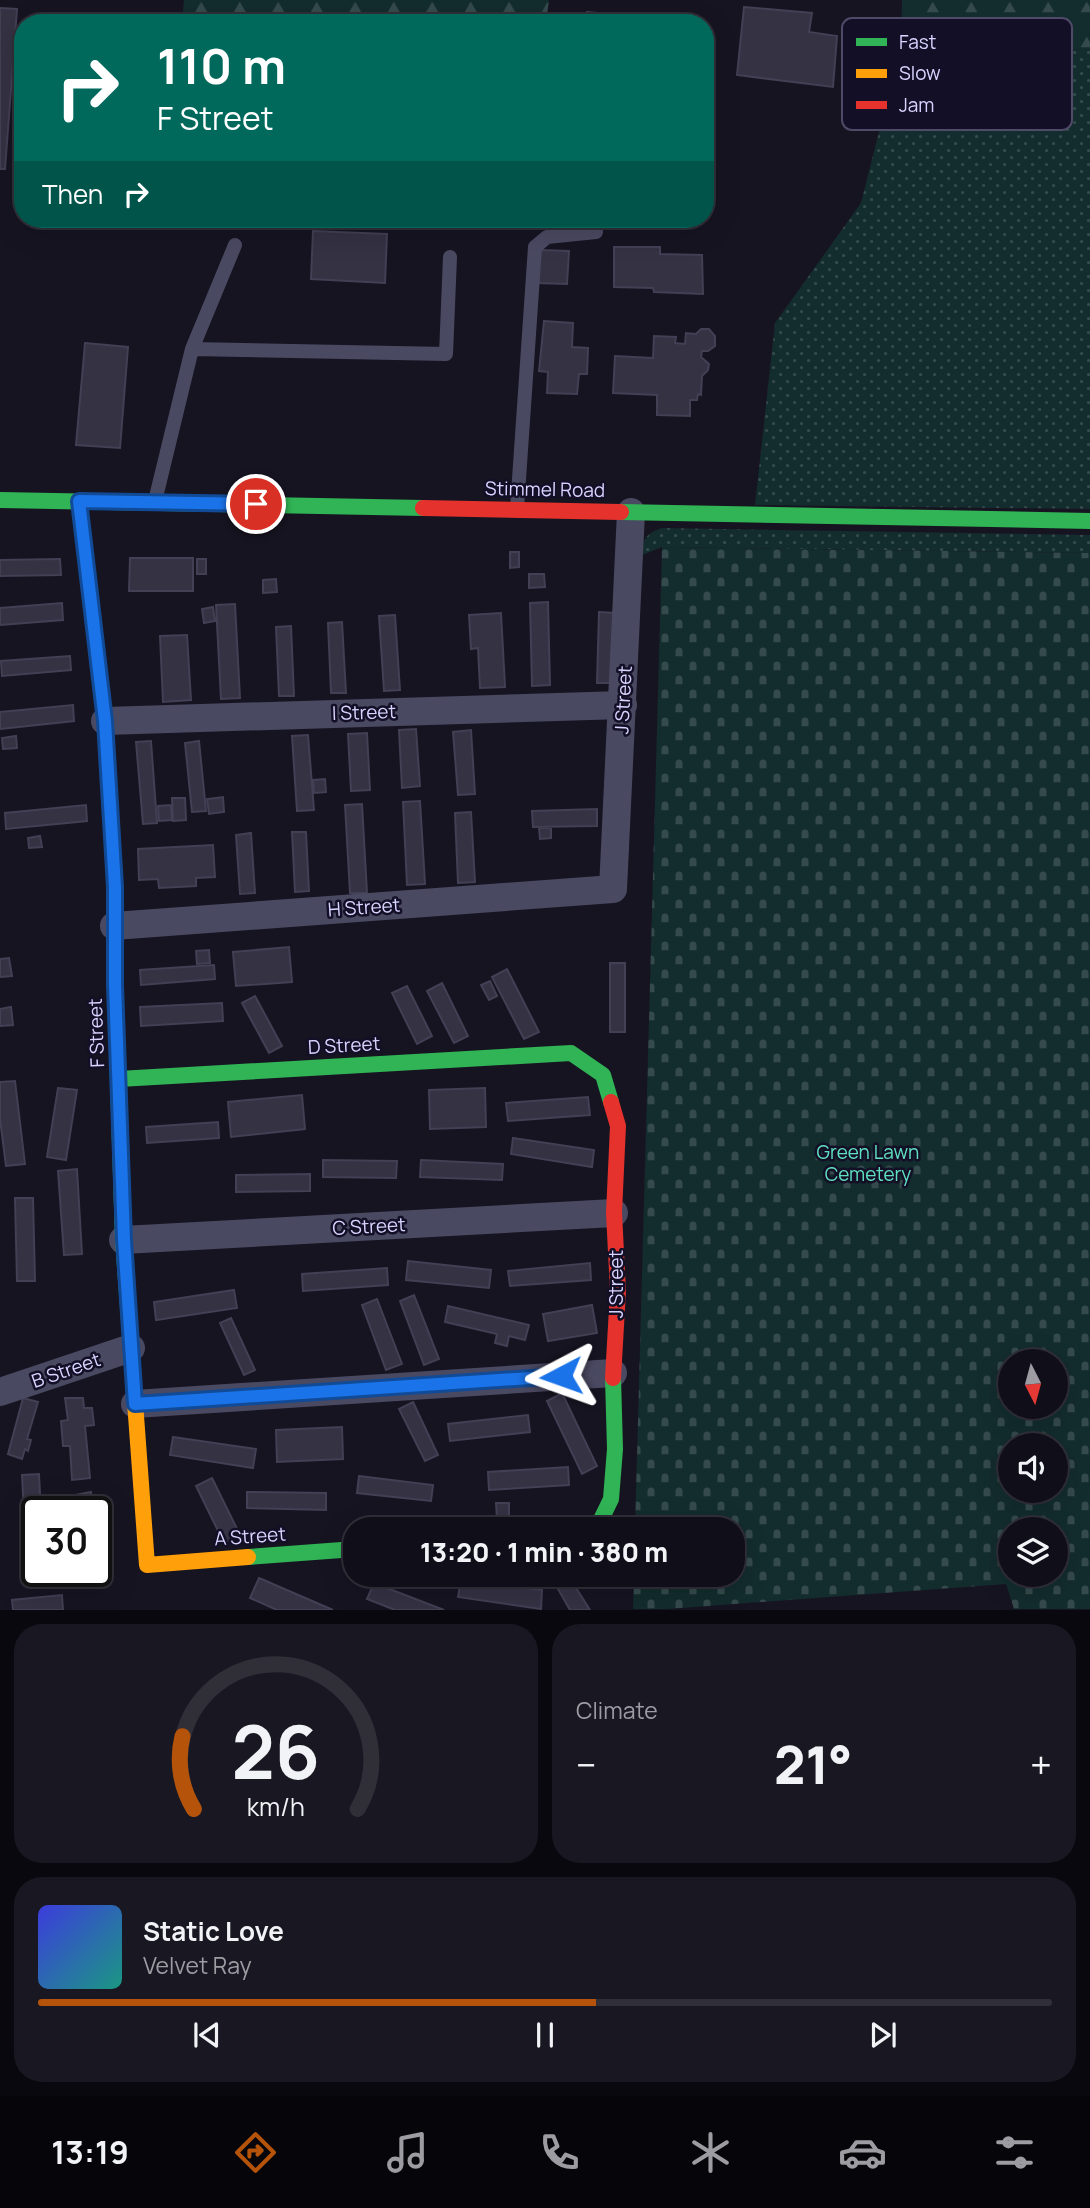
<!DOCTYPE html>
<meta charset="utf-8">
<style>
:root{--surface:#100f19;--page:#191822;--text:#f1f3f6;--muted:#9c9ca2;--line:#302f38;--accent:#b45309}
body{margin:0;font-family:Manrope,sans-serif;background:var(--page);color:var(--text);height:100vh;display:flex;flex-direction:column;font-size:26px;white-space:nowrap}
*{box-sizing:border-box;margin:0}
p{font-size:23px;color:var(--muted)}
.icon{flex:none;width:38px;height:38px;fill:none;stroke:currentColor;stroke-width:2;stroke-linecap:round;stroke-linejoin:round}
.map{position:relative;height:1610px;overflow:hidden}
.sheet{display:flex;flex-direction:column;gap:14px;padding:14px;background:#09080e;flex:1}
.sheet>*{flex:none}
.top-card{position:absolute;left:14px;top:14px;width:700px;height:214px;border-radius:28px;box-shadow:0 7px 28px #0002,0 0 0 2px var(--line);background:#00695c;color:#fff;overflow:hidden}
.needle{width:46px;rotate:174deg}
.fabs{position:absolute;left:998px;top:1349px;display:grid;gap:14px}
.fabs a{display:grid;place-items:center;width:70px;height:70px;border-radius:50%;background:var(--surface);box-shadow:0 7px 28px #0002,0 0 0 2px var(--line);font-size:35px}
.speed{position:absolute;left:21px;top:1496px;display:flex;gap:14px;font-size:35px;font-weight:700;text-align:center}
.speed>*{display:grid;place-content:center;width:91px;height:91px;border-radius:50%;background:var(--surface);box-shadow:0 7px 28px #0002,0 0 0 2px var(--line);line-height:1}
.speed .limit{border:4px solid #111;border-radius:10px;background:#fff;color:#111}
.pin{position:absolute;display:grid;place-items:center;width:60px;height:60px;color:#fff;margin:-30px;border:4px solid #fff;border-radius:50%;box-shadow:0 2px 7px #0007}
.me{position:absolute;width:77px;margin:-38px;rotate:266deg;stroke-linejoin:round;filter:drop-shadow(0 0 5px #0008)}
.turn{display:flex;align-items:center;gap:24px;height:147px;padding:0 28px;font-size:32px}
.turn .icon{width:91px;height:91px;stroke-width:2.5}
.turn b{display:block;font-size:49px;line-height:60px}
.then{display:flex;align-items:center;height:66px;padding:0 28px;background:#0003;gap:14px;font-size:26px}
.big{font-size:52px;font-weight:800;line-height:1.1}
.sheet .card{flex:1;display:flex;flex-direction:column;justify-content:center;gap:10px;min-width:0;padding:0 24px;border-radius:28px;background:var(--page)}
.sheet .dial{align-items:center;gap:0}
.dial svg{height:182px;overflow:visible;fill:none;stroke:var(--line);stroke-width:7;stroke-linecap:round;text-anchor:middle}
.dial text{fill:var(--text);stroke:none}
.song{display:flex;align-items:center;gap:21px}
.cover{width:84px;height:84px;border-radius:10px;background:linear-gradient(135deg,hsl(240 70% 55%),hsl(170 70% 35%))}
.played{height:7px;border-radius:4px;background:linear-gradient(90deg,var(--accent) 55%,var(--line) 55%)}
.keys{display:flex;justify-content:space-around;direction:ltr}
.heat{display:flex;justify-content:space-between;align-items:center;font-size:38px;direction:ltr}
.sheet .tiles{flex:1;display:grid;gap:14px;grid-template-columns:1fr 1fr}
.card:last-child{grid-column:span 2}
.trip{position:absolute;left:343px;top:1517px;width:402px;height:70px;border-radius:28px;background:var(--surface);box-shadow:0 7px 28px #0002,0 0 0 2px var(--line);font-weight:800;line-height:70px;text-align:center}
.menu{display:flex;height:112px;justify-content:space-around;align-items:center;background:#06060a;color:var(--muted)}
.menu .icon{width:49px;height:49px}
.menu .on{color:var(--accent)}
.menu b{font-size:32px;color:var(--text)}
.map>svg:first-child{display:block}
.green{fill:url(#green-dots)}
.forest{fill:url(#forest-firs)}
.cemetery{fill:url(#cemetery-stones);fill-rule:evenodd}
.building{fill:#343243;stroke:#433f54;stroke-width:2}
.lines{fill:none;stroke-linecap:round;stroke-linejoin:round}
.lane{stroke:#4a4962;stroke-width:14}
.street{stroke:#4a4962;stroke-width:28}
.fast{stroke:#30b455;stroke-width:16}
.slow{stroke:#ff9f0a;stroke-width:16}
.jam{stroke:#e5322d;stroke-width:16}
.route-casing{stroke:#114b97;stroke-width:18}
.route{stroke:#1a73e8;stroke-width:12}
.labels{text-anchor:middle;stroke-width:5;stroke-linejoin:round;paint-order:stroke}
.street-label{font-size:19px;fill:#d9d4ff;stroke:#130f26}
.park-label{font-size:19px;fill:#5fe0c0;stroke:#130f26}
.key{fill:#130f26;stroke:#4e4a67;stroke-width:2}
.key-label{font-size:19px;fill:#d9d4ff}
</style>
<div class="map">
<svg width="1090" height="1610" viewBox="0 0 1090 1610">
<defs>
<pattern id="green-dots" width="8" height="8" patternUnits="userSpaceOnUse" patternTransform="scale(1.75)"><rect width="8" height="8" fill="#132c2d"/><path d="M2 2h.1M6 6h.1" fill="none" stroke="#354a4c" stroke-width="1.8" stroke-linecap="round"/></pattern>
<pattern id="forest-firs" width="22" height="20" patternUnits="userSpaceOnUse" patternTransform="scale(1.75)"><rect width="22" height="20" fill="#132c2d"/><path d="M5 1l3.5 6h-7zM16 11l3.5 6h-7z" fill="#354a4c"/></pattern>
<pattern id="cemetery-stones" width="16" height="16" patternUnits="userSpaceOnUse" patternTransform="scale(1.75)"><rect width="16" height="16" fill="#132c2d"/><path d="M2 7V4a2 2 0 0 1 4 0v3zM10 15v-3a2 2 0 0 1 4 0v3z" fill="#354a4c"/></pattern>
</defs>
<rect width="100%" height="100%" fill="#161421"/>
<path class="green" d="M901,45l189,5v459l-335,-4 20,-182 86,-120z
M662,528l428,7v18l-428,-6 -22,9c3,-17 5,-22 22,-28z"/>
<path class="forest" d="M184,0h365l-3,23h-364z
M902,0h188v50l-189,-5z"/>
<path class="cemetery" d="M662,547l428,6v1056h-76l-8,-25 -339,25h-34l1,-34h99v-45l-98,-1zM1010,1362h45v45h-45zM1010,1446h45v45h-45zM1010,1530h45v45h-45z"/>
<path class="building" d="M744,7l68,6 -3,19 28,4 -4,51 -96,-12z
M0,8l17,1 -12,160h-5z
M587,12l72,7v4h-73z
M313,231l74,3 -2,49 -74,-4z
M614,247h46v7l42,1 1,39 -49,-2 -1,-4 -39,-1z
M541,250l28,1 -2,33 -30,-1z
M544,321l29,2 -1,24 16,1 -1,26h-8l-2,20 -30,-1 1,-21 -9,-1z
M701,329h8l6,7v10l-7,5h-6l-1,6 8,7 -1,6 -6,6 -1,19 -3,-1 -1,6h-7v16l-33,-1v-20l-44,-2 2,-37 38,2 1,-22 22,1 -1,6 10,1 1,-11 10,1z
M85,343l43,4 -8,101 -44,-3z
M510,552h9v15l-9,1z
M130,558h63v33h-64z
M60,559l1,16 -61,1v-16z
M197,559h9v15h-9z
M529,574h15l1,13 -16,1z
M276,579l1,13 -14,1v-13z
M548,602l2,83 -18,1 -2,-83z
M62,603l1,17 -63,5v-17z
M235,604l5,94 -19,1 -5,-94z
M213,607l2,14 -11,2 -2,-14z
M599,612l16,1 -2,70h-16z
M501,613l4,74 -25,1 -2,-40 -7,1 -2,-34z
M395,615l5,75 -16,1 -5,-75z
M342,622l4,71h-15l-3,-70z
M291,626l3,70h-15l-3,-69z
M187,635l4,65 -28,2 -3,-66z
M70,656l1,14 -69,6 -1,-15z
M73,705l1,16 -74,8v-17z
M416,729l4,57 -18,2 -3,-58z
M471,730l4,64 -17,1 -5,-63z
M367,733l3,57 -19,1 -3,-57z
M308,735l6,75 -17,1 -5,-75z
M16,736l1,12 -14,1 -1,-11z
M151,741l6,82 -14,1 -7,-82z
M199,741l7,70 -14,1 -7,-69z
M325,779l1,13 -12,1 -1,-13z
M223,797l1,15 -15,2 -2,-15z
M172,798h13l1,22 -13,1z
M420,801l5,83 -18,1 -4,-83z
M362,804l5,89h-17l-5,-88z
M86,805l1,16 -81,8 -1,-16z
M171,805l1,15 -13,1 -1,-15z
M597,809v17l-64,1 -1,-16z
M471,812l4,70 -17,1 -3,-70z
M539,828h12v10l-11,1z
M292,832h14l3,59 -14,1z
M251,833l4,60 -15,1 -4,-59z
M40,836l2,11 -13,1 -1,-10z
M213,845l2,32 -19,1v8l-37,2 -1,-9 -19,1 -1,-31z
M289,947l3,35 -56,4 -3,-34z
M209,950l1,13 -13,1 -1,-13z
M9,958l3,18 -12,1v-18z
M610,963h15v69h-15z
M214,965l1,14 -74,6 -1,-15z
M507,969l32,63 -15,7 -32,-62z
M490,981l7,15 -8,4 -8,-15z
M442,983l26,53 -14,7 -27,-52z
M407,986l25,50 -15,8 -25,-51z
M255,996l27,50 -13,7 -27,-50z
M222,1003l1,18 -82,5 -1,-19z
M11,1007l2,18 -13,1v-17z
M15,1081l10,83 -19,2 -6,-47v-37z
M58,1088l19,2 -11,70 -19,-3z
M485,1088l1,39 -56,2 -1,-39z
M302,1095l3,34 -74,8 -3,-35z
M588,1097l2,18 -82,6 -2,-18z
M218,1122l1,16 -72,5 -1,-16z
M513,1138l81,12 -2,17 -81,-13z
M323,1160l74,1 -1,17 -73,-1z
M421,1160l82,4 -1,16 -82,-3z
M77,1169l5,85 -18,1 -6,-84z
M310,1174v17l-74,1v-17z
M15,1198h18l2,83h-18z
M408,1261l83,9 -2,18 -83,-8z
M590,1263l1,17 -81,6 -2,-15z
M387,1268l1,17 -85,6 -1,-17z
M234,1290l3,18 -81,12 -2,-18z
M414,1295l25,64 -15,6 -24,-64z
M377,1299l25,65 -16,6 -24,-65z
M592,1305l5,28 -49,8 -5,-27z
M448,1306l81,19 -4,15 -16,-4 -2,10 -12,-3 2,-9 -52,-12z
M231,1318l24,52 -11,5 -24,-52z
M562,1393l35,73 -15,8 -35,-73z
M23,1398l15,4 -11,37 4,1 -3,11 -3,-2 -3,10 -14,-5z
M65,1398h18l1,10h8l2,17 -9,1 5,52 -18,2 -2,-34h-7l-2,-25 7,-1z
M413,1402l25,53 -13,6 -26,-52z
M528,1415l2,17 -80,9 -2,-17z
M342,1427l1,32 -66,3 -1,-32z
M173,1437l83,12 -3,19 -83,-13z
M568,1467l1,18 -80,5 -1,-18z
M39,1474l2,38h-4v20l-12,1 -3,-58z
M359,1476l74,9 -2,16 -74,-8z
M212,1478l28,57 -16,8 -28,-57z
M91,1492l3,20h-17l-2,-17z
M247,1492l79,1v17l-79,-2z
M496,1503h13v16h-12z
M96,1527l7,44 -15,3v-2h8z
M550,1575h18l22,35h-20z
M259,1578l74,32h-56l-27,-12z
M461,1580l81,10 -1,19 -83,-12z
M374,1583l70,27h-49l-28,-11z
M62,1595l1,15h-50l-1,-10z"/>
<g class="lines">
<path class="lane" d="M192,349l43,-104
M155,501l37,-152 254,5 4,-97
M517,508l18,-261 12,-10 49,-5"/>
<path class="street" d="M105,721l518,-16
M114,926l499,-37 18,-377
M123,1240l491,-27
M0,1392l131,-44
M135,1404l478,-31"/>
<path class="fast" d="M0,500l423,8
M79,501l26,220 10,166v98l8,255 10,135
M621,512l469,9
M119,1079l452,-26 32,22 8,27
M596,1530l15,-31 4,-50 -2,-71
M248,1557l107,-8"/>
<path class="slow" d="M133,1375l14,190 101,-8"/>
<path class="jam" d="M423,508l198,4
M611,1102l7,24 -4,87 4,78 -5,87"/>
</g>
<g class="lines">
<defs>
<path id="route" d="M256,504l-177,-3 26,220 10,166v98l9,255 11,164 426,-28"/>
</defs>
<use href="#route" class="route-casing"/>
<use href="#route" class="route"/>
</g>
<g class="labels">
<g class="street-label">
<text transform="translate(545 489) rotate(1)" y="7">Stimmel Road</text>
<text transform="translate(623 700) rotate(-87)" y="7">J Street</text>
<text transform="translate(364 712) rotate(-2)" y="7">I Street</text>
<text transform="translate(364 907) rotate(-4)" y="7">H Street</text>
<text transform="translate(96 1033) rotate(-92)" y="7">F Street</text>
<text transform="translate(344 1045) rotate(-3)" y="7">D Street</text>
<text transform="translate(369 1226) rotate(-3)" y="7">C Street</text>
<text transform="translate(616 1284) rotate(-90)" y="7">J Street</text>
<text transform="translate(66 1370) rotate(-19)" y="7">B Street</text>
<text transform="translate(250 1536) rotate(-4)" y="7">A Street</text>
</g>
<g class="park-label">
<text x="868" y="1159">Green Lawn<tspan x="868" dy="22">Cemetery</tspan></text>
</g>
</g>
<rect x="842" y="18" width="230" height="112" rx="10" class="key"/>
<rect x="856" y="38" width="31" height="8" fill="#30b455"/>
<rect x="856" y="69" width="31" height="9" fill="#ff9f0a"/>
<rect x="856" y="101" width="31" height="8" fill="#e5322d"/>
<g class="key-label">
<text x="899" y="49">Fast</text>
<text x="899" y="80">Slow</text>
<text x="899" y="112">Jam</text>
</g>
</svg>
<div class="fabs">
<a><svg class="needle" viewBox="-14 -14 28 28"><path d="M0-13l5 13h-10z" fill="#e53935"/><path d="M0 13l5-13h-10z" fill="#9c9ca2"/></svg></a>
<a><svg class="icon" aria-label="sound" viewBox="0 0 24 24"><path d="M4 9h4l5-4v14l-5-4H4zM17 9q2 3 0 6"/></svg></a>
<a><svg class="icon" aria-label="layers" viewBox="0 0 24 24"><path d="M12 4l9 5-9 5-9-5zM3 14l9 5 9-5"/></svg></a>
</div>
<div class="speed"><div class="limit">30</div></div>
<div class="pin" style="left:256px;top:504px;background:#d93025"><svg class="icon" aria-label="arrive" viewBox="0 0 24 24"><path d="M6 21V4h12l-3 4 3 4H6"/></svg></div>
<svg class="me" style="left:561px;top:1376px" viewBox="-20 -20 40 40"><path d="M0-17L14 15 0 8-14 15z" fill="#1a73e8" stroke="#fff" stroke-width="4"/></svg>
<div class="trip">13:20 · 1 min · 380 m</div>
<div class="top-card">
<div class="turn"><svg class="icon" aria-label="right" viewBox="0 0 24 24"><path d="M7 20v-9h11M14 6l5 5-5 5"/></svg><div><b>110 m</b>F Street</div></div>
<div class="then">Then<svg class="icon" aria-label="right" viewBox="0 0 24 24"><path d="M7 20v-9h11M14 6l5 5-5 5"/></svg></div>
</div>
</div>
<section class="sheet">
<div class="tiles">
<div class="card dial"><svg viewBox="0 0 100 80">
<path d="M14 69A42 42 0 1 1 86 69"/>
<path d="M14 69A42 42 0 0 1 9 37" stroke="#b45309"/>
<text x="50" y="56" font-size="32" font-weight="700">26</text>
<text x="50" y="72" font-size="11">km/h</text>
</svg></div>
<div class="card"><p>Climate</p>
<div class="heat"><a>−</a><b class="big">21°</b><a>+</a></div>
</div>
<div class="card">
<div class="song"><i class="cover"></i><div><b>Static Love</b><p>Velvet Ray</p></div></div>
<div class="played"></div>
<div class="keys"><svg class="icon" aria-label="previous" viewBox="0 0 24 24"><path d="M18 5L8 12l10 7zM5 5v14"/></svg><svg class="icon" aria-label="pause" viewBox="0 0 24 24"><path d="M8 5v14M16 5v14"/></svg><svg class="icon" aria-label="next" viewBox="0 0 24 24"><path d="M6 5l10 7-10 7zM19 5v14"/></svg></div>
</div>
</div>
</section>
<nav class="menu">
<b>13:19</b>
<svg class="icon on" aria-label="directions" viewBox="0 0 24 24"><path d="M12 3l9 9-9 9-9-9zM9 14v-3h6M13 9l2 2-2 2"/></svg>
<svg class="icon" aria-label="music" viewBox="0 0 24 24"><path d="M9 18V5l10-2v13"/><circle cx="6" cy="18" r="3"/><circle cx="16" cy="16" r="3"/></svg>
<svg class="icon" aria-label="phone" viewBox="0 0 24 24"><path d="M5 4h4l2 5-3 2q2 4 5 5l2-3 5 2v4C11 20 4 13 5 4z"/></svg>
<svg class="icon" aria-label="climate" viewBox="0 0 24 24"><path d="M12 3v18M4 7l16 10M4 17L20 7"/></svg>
<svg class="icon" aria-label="car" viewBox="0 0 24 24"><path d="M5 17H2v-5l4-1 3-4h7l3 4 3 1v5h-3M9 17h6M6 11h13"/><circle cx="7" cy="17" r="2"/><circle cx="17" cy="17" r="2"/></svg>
<svg class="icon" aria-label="filters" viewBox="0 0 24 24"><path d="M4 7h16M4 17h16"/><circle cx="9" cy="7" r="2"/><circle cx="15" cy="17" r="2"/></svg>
</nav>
